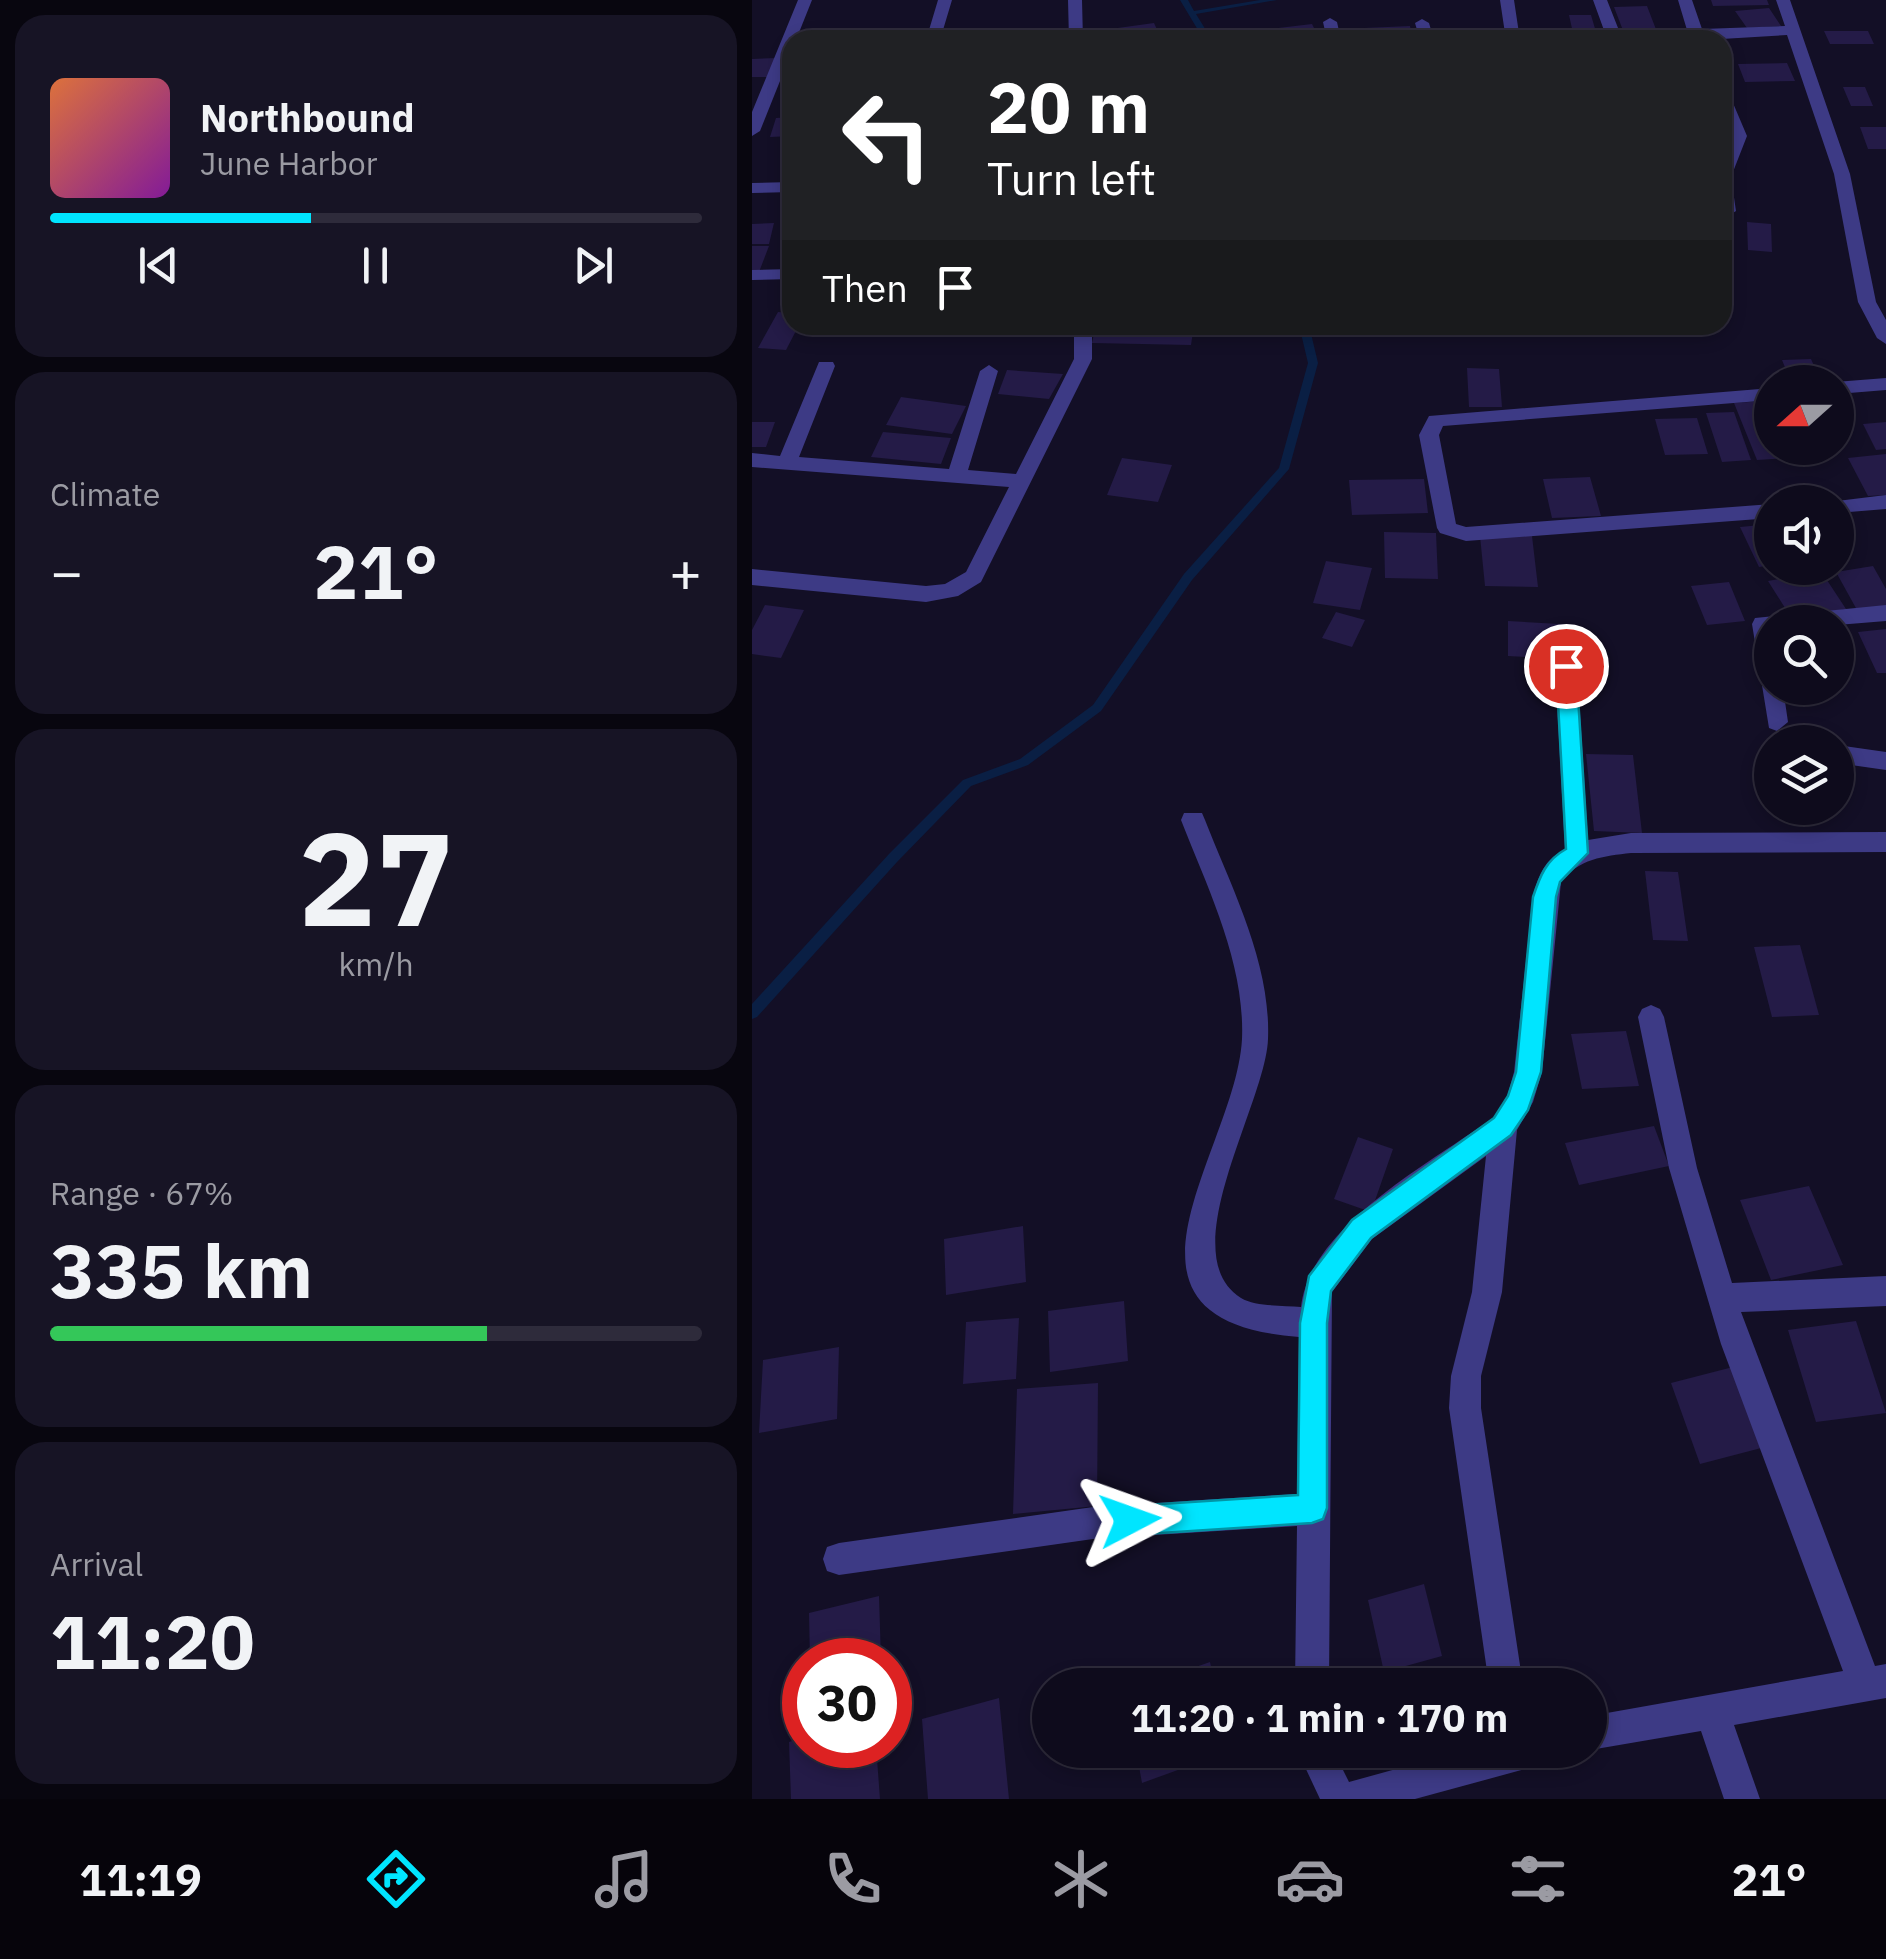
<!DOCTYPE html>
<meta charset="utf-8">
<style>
:root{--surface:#0e0b1c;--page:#171425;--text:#f1f3f6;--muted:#9b9ba3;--line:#2e2b3b;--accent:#00e5ff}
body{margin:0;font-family:"IBM Plex Sans",sans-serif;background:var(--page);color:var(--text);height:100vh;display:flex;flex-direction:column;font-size:38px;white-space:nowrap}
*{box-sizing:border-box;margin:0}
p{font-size:32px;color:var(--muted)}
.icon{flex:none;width:55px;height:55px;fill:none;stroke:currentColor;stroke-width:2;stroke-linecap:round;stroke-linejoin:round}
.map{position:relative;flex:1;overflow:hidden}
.sheet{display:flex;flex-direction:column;gap:15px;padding:15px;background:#08060f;width:752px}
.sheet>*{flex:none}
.hud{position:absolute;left:30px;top:30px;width:950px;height:305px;border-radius:30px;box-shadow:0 5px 15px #0003,0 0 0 2px var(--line);background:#202124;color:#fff;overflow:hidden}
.needle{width:65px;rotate:249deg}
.buttons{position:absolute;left:1002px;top:365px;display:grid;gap:20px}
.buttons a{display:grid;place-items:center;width:100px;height:100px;border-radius:50%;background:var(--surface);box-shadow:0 5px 15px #0003,0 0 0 2px var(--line);font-size:50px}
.speed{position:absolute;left:30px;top:1638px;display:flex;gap:20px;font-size:50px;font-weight:700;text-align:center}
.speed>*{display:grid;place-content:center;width:130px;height:130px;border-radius:50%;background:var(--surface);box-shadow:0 5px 15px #0003,0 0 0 2px var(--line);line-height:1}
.speed .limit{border:15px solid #d22;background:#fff;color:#111}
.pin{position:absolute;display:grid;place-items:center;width:85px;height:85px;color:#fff;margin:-42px;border:5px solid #fff;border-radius:50%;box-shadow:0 2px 10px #0007}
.me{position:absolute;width:110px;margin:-55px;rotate:86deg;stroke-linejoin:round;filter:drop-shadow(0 0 8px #0008)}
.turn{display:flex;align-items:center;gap:35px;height:210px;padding:0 40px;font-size:45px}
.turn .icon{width:130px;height:130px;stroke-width:2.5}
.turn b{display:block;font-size:70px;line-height:85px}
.then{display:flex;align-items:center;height:95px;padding:0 40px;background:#0003;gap:20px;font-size:38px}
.big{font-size:75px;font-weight:800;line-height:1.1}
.sheet .tile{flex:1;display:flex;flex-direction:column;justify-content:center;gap:15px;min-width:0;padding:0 35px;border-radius:30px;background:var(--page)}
.sheet .dial{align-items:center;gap:0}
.dial b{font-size:130px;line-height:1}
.song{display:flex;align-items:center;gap:30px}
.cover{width:120px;height:120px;border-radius:15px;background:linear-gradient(135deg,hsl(20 70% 55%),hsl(290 70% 35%))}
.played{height:10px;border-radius:5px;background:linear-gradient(90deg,var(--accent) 40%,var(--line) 40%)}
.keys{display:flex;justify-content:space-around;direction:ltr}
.heat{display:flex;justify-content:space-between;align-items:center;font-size:55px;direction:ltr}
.charge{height:15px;border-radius:8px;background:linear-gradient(90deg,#34c759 67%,var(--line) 0)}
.trip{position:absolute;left:280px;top:1668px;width:575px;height:100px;border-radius:50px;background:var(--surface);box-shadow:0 5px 15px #0003,0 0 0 2px var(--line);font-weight:800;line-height:100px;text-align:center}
.dock{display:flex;height:160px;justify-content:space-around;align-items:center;background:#06040b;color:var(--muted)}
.dock .icon{width:70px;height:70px}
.dock .current{color:var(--accent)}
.dock b{font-size:45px;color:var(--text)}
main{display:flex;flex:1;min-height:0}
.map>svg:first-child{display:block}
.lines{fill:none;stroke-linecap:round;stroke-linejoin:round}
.stream{fill:#0a1f44;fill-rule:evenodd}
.building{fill:#241b47}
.minor{fill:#3d3a85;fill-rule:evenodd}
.route{fill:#00e5ff;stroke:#0095a6;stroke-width:2.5}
</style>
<main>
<section class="sheet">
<div class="tile">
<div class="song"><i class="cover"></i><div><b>Northbound</b><p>June Harbor</p></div></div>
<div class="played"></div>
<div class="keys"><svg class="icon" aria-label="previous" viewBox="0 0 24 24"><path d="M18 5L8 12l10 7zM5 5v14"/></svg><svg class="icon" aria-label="pause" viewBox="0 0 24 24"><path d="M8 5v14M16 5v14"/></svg><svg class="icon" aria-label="next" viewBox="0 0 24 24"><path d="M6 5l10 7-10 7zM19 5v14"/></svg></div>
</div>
<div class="tile"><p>Climate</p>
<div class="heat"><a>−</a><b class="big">21°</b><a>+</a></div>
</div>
<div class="tile dial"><b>27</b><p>km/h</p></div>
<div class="tile"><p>Range · 67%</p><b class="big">335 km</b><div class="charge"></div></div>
<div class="tile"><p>Arrival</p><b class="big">11:20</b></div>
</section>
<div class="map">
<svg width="1134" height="1799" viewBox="0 0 1134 1799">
<rect width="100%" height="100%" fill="#130f26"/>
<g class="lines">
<path class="stream" d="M428,0h8l6,11 66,-11h17l-81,14 16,26h-8z
M547,325h10l9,38 -29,106 -97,111 -91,131 -73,54 -57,21 -74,76 -140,155 -5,2v-15l137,-150 74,-74 57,-21 73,-54 91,-131 95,-106 29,-105z"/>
</g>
<path class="building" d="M959,0h56l2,5 -56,1z
M895,6l10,26 -33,1 -10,-26z
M1017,8l12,18 -34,2 -12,-17z
M817,15h22l5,17 -23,1z
M402,23l7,15 -62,2 -3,-9z
M560,24l8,16h-53l-5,-10z
M658,26l3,14h-47l-2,-12z
M1072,31h44l6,13h-44z
M25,58l-6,19h-19v-18z
M1035,63l8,18 -50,1 -7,-18z
M1091,87h22l8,19h-22z
M40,117v19l-22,1 6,-19z
M1108,127h26v22h-18z
M995,222l24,2 1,28 -24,-2z
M22,223l-5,21h-17v-20z
M0,246h17l-10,26h-7z
M26,312l14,1v12h7l-13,25 -28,-2z
M344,325h98l-3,20 -99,-2z
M1059,359l10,23h-30l-9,-22z
M715,368l32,1 3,38h-33z
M255,370l56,4 -14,25 -51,-5z
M149,397l65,9 -14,28 -66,-9z
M1013,401l7,16v31h12l5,10 -32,2 -23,-57z
M982,412l17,48 -29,2 -16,-49z
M945,418l11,36 -43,1 -10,-36z
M0,422h23l-9,25h-14z
M1134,422v27l-10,1 -13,-26z
M131,432l68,6 -10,26 -70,-7z
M1038,448h29l3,10h-29z
M1134,454v41l-18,1 -20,-38z
M370,458l50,7 -14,37 -51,-7z
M838,477l11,39 -49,2 -9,-39z
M672,479l4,34 -76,2 -3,-35z
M1020,524v41l-13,2 -19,-40z
M632,532l52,1 2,46 -53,-1z
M728,536h52l6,51 -53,-1z
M574,561l46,7 -12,42 -47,-7z
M1121,566l13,23v18l-29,3 -21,-38z
M1069,571l25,38 -54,10 -24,-38z
M977,582l16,39 -38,4 -16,-39z
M13,605l39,5 -23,48 -29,-4v-24z
M584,612l29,8 -13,27 -30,-9z
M756,621l69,4 1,35 -70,-4z
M1134,629v44h-9l-19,-41z
M834,754l47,1 9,78 -48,-2z
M893,871l33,1 10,69 -35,-1z
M1048,945l19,70 -47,2 -18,-70z
M874,1031l13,55 -57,3 -11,-55z
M902,1126l15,40 -90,19 -14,-42z
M606,1137l35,12 -22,63 -37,-13z
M1057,1186l34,79 -72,15 -31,-80z
M271,1226l3,56 -80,13 -2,-56z
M372,1301l4,60 -78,11 -2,-61z
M267,1318l-3,61 -53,5 3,-62z
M1104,1321l30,92 -70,9 -28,-92z
M87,1347l-2,72 -78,14 4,-73z
M981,1367l32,80 -65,17 -29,-81z
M346,1383l-1,123 -84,8 4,-125z
M672,1584l18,72 -58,16 -16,-72z
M127,1596l2,64h-71l-1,-47z
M458,1662l5,23h-68v-1z
M247,1698l10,101h-81l-6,-80z
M52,1737v8h72l4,54h-89l-2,-57z
M384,1750h97l-91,33z"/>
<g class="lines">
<path class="minor" d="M46,0h14l-16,40h-4v11l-32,80 -8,5v-24z
M186,0h14l-12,40h-14z
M316,0h14l1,40h-14z
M748,0h14l6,40h-14z
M841,0h14l13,33 67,-3 -9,-30h14l10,29 83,-3 -9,-26h14l60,174 26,128 10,18v24l-9,-6 -19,-36 -24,-128 -47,-139 -82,5h-167l7,-4 60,-3z
M578,18l7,4 4,18h-14l-4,-18z
M670,19l7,4 5,17h-14l-5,-17z
M970,91l8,5 17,40 -16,41 5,34 -8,5 -6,-2v-55l9,-23 -9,-22z
M40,182v10l-40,1v-10z
M40,269v10l-40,1v-10z
M322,325h18v34l-111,223 -23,14 -32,6 -174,-17v-16l174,17 19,-2 21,-12 43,-85 -257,-20v-14l28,3 39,-94h14l2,4 -36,91 150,12 31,-98 9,-6 9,6 -30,99 48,4 58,-115z
M1134,378v12l-49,4 -2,-12z
M1020,388v12l-329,26 -4,9 17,89 10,3 306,-23v14l-306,23 -26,-8 -3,-5 -18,-93 10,-19z
M1134,495v14l-49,4v-11h-8z
M1134,605v16l-49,4 -65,-3v66h11l5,34 -11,9 -8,-3 -17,-104 3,-6z
M814,658l11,8 11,174 43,-7 255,-1v20l-255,1c-27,3 -53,6 -70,29l-19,190 -9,30 -16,28 -15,162 -21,84v32l42,277h-34l-40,-277 2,-32 21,-84 14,-136 -114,83 -40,53 -3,393h-34l2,-159 -204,13 -254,36 -12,-4 -4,-12 4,-12 12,-4 254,-36 204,-13 2,-157c-213,-16 -63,-186 -57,-298 3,-76 -34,-150 -61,-219l3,-7h18l3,7c27,69 66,143 63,219 -2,64 -97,215 -27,259 15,9 42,7 60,9 9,-81 131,-145 192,-189l14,-21 7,-25 19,-175c5,-20 11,-38 32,-47l-10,-184z
M1085,745l49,7v18l-49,-7z
M899,1005l9,4 4,8 33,151 35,115 154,-7v30l-145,6 134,354 11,-2v34l-152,27 26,74h-36l-23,-68 -111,19h-1l1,-34 253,-45 -122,-327 -52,-176 -31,-151 4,-8z
M545,1750h36l16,32 116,-32h82l-6,12 -12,6 -114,31h-95z"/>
</g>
<path class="route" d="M814,658l10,8 12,187 -28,29 -4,15 -15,175 -13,38 -17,25 -140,103 -40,53 -4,32v185l-4,11 -11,4 -182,12 -11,-4 -4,-11 4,-10 11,-4 168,-11 2,-172 9,-47 43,-56 142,-102 14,-22 8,-24 17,-175c7,-21 13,-37 33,-48l-10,-183z"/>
</svg>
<div class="buttons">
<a><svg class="needle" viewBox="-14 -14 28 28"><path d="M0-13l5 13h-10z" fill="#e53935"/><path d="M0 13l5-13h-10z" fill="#9b9ba3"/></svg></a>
<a><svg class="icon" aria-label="sound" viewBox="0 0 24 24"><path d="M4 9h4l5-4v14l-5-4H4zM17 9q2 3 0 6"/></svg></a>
<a><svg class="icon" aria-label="search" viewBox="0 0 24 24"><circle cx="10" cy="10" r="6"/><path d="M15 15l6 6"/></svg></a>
<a><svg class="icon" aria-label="layers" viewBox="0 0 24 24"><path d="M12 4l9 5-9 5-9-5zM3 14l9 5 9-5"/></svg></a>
</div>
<div class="speed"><div class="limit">30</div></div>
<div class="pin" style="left:814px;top:666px;background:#d93025"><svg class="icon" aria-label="arrive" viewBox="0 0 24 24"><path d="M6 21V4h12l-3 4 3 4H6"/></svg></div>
<svg class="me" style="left:378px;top:1520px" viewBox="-20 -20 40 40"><path d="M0-17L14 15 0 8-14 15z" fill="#00e5ff" stroke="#fff" stroke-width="4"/></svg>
<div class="trip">11:20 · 1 min · 170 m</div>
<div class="hud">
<div class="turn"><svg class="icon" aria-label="left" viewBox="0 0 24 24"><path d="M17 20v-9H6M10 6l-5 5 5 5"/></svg><div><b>20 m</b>Turn left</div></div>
<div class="then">Then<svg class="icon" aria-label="arrive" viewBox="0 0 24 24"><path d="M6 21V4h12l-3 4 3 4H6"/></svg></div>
</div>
</div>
</main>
<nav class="dock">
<b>11:19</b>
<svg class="icon current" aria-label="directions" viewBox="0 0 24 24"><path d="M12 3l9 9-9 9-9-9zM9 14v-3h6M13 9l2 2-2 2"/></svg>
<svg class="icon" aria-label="music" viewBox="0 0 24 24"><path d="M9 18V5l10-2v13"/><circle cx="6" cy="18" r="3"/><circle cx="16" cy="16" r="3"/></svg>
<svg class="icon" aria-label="phone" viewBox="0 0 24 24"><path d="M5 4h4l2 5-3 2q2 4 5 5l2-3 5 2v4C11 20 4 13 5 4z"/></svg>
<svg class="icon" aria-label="climate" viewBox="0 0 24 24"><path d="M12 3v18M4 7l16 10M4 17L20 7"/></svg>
<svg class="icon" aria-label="car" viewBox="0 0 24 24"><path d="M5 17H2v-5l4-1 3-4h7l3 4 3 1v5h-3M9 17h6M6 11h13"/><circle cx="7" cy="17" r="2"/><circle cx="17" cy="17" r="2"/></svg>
<svg class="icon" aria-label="filters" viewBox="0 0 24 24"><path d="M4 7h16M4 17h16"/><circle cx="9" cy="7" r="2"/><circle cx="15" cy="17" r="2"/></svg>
<b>21°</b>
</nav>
